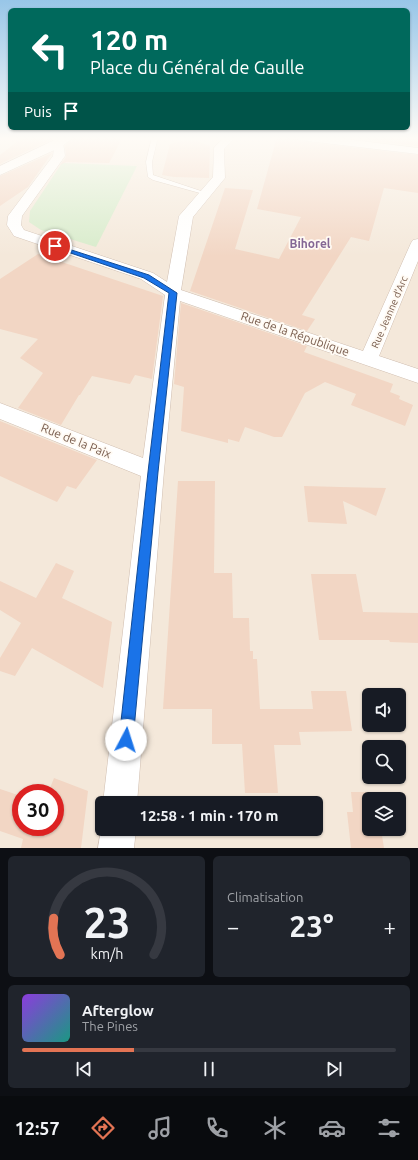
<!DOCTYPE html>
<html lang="fr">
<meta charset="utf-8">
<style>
:root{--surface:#171b24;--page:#20242c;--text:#f1f3f6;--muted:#9ea1a6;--line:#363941;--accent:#e37454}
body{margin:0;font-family:Ubuntu,sans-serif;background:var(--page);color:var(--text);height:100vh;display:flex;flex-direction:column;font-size:15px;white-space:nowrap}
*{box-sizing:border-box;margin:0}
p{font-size:13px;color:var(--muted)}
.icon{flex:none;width:22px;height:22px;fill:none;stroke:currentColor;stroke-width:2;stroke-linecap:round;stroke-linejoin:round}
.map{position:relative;height:848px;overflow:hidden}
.panel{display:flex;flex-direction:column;gap:8px;padding:8px;background:#0d0f14;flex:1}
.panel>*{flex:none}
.hud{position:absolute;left:8px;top:8px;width:402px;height:122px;border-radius:6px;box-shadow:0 1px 3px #0004;background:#00695c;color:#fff;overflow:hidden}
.tools{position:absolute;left:362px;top:688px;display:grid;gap:8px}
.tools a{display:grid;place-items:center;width:44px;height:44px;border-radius:6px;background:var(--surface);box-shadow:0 1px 3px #0004;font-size:20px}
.speed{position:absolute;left:12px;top:784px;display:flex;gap:8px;font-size:20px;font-weight:700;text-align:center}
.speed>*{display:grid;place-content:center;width:52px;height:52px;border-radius:50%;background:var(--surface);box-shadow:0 1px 3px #0004;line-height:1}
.speed .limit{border:6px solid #d22;background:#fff;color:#111}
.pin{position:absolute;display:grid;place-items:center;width:34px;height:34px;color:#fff;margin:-17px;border:2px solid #fff;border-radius:50%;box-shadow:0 1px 4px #0007}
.me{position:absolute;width:44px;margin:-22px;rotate:5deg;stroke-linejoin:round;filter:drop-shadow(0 0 3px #0008)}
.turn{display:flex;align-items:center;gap:14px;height:84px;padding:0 16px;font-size:18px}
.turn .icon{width:52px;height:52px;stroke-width:2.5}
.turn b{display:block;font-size:28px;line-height:34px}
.then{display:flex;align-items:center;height:38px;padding:0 16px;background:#0003;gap:8px;font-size:15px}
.big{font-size:30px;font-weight:700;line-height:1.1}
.panel .widget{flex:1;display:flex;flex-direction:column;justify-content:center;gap:6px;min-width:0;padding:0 14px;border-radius:6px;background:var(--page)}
.panel .dial{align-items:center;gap:0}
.dial svg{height:104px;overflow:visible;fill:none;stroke:var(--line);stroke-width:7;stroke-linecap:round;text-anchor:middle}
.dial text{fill:var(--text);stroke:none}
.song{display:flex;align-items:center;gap:12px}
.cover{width:48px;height:48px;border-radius:6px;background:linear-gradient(135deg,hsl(270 70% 55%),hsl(170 70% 35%))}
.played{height:4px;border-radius:2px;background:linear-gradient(90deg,var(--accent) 30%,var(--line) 30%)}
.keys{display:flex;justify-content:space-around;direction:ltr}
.heat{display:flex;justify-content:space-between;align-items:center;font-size:22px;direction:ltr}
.panel .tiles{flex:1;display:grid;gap:8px;grid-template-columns:1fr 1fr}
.widget:last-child{grid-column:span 2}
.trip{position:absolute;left:95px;top:796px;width:228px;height:40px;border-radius:6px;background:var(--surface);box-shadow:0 1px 3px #0004;font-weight:700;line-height:40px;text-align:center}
.menu{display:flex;height:64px;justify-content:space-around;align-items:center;background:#090b0e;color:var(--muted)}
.menu .icon{width:28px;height:28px}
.menu .current{color:var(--accent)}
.menu b{font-size:18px;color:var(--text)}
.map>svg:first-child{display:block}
.residential{fill:#f4e8da;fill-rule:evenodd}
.green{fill:#d7ebca}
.building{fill:#f2d6c4}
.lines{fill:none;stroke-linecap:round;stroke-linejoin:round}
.service-casing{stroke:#d0beb0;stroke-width:1}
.minor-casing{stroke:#d0beb0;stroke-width:1}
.tertiary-casing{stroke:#d0beb0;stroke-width:1}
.service{fill:#fff;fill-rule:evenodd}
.minor{fill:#fff;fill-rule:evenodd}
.tertiary{fill:#fff;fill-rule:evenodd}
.route{fill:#1a73e8;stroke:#114b97}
.labels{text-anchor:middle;stroke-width:3.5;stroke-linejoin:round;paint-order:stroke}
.far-street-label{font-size:10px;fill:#795d4e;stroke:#fffaf3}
.far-quarter-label{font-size:12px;font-weight:bold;fill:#846694;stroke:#fffaf3}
.street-label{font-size:12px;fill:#795d4e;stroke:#fffaf3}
</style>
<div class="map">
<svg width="418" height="848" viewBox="0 0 418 848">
<rect width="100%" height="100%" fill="#fdf6ec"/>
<path class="residential" d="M0,137h418v711h-418zM369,695h30v30h-30zM369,747h30v30h-30zM21,793h34v34h-34zM369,799h30v30h-30zM102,803h214v26h-214z"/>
<path class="green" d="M62,163l75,3 -41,81 -55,-17 -12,-8 1,-11z"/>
<path class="building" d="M23,137h34l-57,27v-9z
M75,137h40l7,2 -13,24 -43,-1 -6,3 6,-8 -1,-11z
M277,137h16l6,4 119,14v38l-34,-5 -15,53 -18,-4 -49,78 13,4 -8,12 -117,-40 35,-103 28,2 -18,59 44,10 22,-42 -44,-8z
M344,137h74v9z
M186,140h7l17,6 -1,32 -35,-1 -12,-2 8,-31z
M52,153l-24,34 -28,19v-30z
M38,254l125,42 -11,83 -17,-4 -5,9 -38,-8 -12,19h-1l-18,30 -43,-17 25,-35 -23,-15 18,-19 -38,-10v-50z
M181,303l126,43 -3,6 89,32 -3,8 10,4 -1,3 14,6 -8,21 -54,-21 5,-11 -31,-12 -20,11 -23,44h-8l-29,-10 -6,15 -11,-3v4l-47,-12 3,-44 -10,-3z
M0,421l97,39 -21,29 -9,-3 -10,16 -57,-26z
M178,481h37l-1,92h18l1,45h16l1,33h3v8h4l3,50h53l-2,-18h35l6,40 -53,1 2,13h-27l4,48h-33l-3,-49h-30v-35h-49z
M304,486l36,1 46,1 -10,28 -33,-15 4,23 -39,-2z
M56,563l18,8 -12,27 50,24 -9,66 -71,-40 -17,28 -15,-5v-13l21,-35 -21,-13v-29l36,17z
M311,574h45l7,38 55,1v30l-28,-1 -1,-2h-70z
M54,778l34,13 -7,57h-60l2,-9 -23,-8v-42l21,7v31h34v-34h-7z
M351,792h23l2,7h-7v30h12l3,19h-33l-4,-36h6z"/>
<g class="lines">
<defs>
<path id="service" d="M152,137h6l-6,25 1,13 54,18v2l-54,-15 -5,-3 -2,-15z"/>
<path id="minor" d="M224,137h12l-12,12 1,29 -32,39 -12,73 182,61 48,-108 2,-3 5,-1v22l-39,95 39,13v14l-238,-82 -16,170 -27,332h-34l38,-327 -141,-57v-16l143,55 22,-163 -24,-16 -127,-43 -7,-11 1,-9 45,-60 2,-14h8l2,14 -43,60 -1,9 3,5 129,43 14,9 12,-66 34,-39 1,-29z
M294,137h35l89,11v6l-119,-14z
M102,824v5h34l-2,19h-36z"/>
<path id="tertiary" d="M61,137h13l-13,10 -61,28v-9z"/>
</defs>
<use href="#service" class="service-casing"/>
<use href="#minor" class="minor-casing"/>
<use href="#tertiary" class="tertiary-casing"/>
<use href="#service" class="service"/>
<use href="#minor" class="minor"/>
<use href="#tertiary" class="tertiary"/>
</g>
<linearGradient id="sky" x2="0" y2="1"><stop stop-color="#98c6e8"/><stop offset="0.54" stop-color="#fefbf6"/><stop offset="1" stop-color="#fefbf6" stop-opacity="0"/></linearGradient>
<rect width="418" height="256" fill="url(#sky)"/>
<path class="route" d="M53,244l96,31 28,18 -19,179 -25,268 -2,5 -5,2 -5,-2 -2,-5 29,-268 21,-179 -25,-15 -91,-31z"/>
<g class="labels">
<g class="far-street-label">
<text transform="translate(389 312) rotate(-67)" y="4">Rue Jeanne d'Arc</text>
</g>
<g class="far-quarter-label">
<text x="310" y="248">Bihorel</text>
</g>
<g class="street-label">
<text transform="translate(295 334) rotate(19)" y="4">Rue de la République</text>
<text transform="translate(76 441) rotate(22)" y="4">Rue de la Paix</text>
</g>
</g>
</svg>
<div class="tools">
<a><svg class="icon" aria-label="sound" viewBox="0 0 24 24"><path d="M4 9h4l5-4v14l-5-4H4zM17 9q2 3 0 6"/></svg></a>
<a><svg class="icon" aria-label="search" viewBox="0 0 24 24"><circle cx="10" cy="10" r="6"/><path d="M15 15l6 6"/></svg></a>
<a><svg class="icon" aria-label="layers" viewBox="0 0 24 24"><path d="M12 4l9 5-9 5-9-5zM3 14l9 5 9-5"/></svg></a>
</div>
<div class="speed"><div class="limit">30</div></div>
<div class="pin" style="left:55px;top:246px;background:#d93025"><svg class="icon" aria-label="arrive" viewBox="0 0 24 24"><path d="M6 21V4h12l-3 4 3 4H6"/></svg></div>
<svg class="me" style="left:126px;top:740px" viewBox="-20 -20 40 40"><circle r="19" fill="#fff"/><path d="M0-13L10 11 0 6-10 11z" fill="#1a73e8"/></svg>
<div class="trip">12:58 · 1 min · 170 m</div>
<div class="hud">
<div class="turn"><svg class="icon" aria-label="left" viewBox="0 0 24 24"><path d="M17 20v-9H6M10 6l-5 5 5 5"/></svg><div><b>120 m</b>Place du Général de Gaulle</div></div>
<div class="then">Puis<svg class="icon" aria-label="arrive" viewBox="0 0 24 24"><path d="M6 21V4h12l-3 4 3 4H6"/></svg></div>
</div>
</div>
<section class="panel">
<div class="tiles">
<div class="widget dial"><svg viewBox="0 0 100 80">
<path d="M14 69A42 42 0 1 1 86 69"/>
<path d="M14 69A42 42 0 0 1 9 41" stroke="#e37454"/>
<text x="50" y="56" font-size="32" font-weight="700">23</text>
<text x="50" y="72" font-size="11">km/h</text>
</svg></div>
<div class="widget"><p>Climatisation</p>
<div class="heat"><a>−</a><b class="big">23°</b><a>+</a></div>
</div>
<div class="widget">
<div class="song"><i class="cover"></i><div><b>Afterglow</b><p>The Pines</p></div></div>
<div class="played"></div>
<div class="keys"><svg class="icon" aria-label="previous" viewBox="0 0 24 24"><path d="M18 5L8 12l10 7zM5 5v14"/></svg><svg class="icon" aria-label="pause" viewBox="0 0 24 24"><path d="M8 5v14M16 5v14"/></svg><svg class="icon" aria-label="next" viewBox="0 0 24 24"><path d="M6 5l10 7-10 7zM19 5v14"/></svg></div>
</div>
</div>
</section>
<nav class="menu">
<b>12:57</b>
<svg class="icon current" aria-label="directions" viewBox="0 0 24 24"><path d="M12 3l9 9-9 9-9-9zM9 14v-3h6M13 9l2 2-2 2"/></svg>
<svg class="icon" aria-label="music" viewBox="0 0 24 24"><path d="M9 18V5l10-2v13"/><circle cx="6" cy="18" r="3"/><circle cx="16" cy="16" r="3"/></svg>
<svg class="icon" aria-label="phone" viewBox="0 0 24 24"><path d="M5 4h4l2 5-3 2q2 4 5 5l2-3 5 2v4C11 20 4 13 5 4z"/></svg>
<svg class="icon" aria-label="climate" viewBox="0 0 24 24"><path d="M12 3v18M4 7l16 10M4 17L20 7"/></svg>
<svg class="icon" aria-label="car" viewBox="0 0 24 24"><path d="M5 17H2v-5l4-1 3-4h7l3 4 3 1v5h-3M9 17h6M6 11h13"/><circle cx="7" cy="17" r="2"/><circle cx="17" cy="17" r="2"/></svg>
<svg class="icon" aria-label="filters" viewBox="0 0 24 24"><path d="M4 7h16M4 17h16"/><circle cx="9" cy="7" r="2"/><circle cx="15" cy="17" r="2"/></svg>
</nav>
